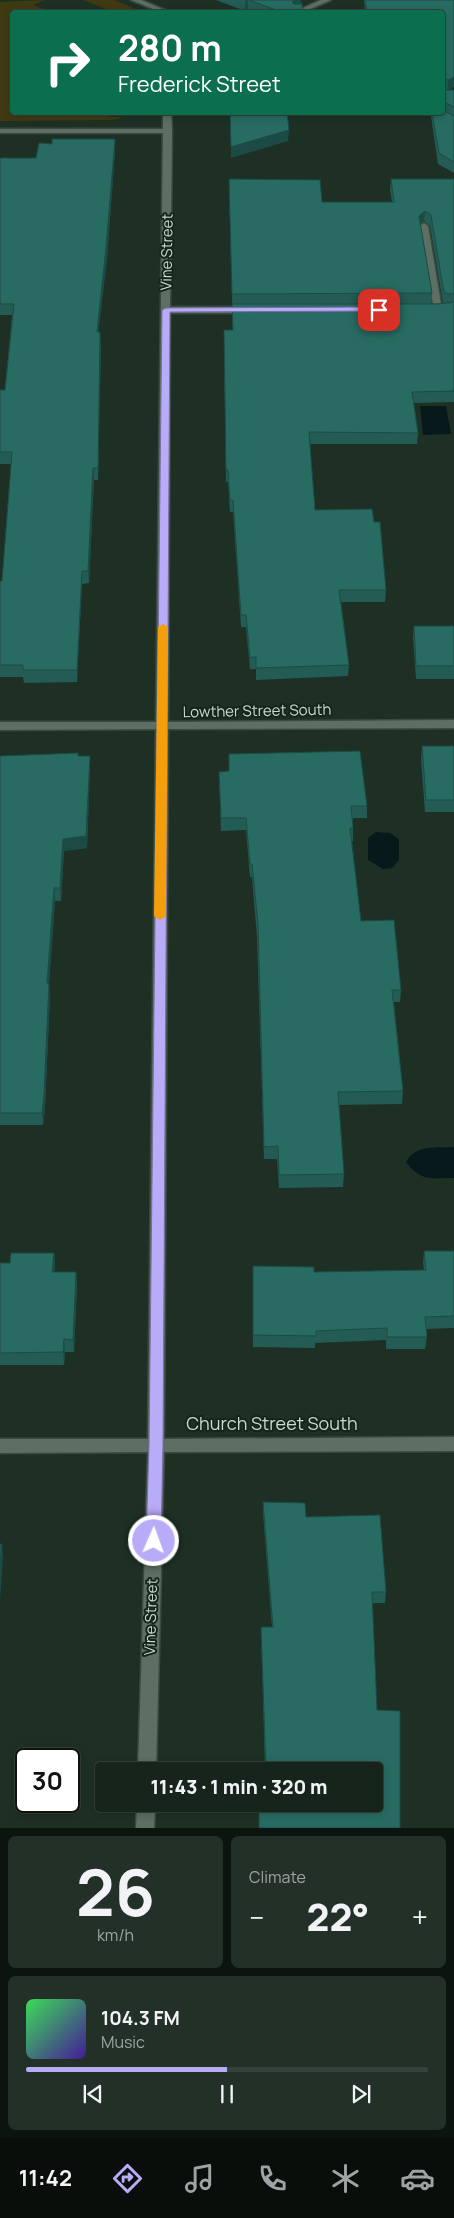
<!DOCTYPE html>
<meta charset="utf-8">
<style>
:root{--surface:#16241b;--page:#233028;--text:#f1f3f6;--muted:#9ea4a3;--line:#35413a;--accent:#b8abf7}
body{margin:0;font-family:Manrope,sans-serif;background:var(--page);color:var(--text);height:100vh;display:flex;flex-direction:column;font-size:19px;white-space:nowrap}
*{box-sizing:border-box;margin:0}
p{font-size:16px;color:var(--muted)}
.icon{flex:none;width:28px;height:28px;fill:none;stroke:currentColor;stroke-width:2;stroke-linecap:round;stroke-linejoin:round}
.map{position:relative;height:1828px;overflow:hidden}
.panel{display:flex;flex-direction:column;gap:8px;padding:8px;background:#0c140f;flex:1}
.panel>*{flex:none}
.guide{position:absolute;left:10px;top:10px;width:435px;height:105px;border-radius:5px;box-shadow:0 2px 8px #0003,0 0 0 1px var(--line);background:#0b6e4f;color:#fff;overflow:hidden}
.speed{position:absolute;left:15px;top:1748px;display:flex;gap:10px;font-size:25px;font-weight:700;text-align:center}
.speed>*{display:grid;place-content:center;width:65px;height:65px;border-radius:50%;background:var(--surface);box-shadow:0 2px 8px #0003,0 0 0 1px var(--line);line-height:1}
.speed .limit{border:2px solid #111;border-radius:8px;background:#fff;color:#111}
.pin{position:absolute;display:grid;place-items:center;width:42px;height:42px;color:#fff;margin:-21px;border-radius:10px;box-shadow:0 2px 8px #0006}
.me{position:absolute;width:55px;margin:-28px;rotate:2deg;stroke-linejoin:round;filter:drop-shadow(0 0 4px #0008)}
.turn{display:flex;align-items:center;gap:18px;height:105px;padding:0 25px;font-size:22px}
.turn .icon{width:65px;height:65px;stroke-width:2.5}
.turn b{display:block;font-size:35px;line-height:42px}
.big{font-size:38px;font-weight:800;line-height:1.1}
.panel .card{flex:1;display:flex;flex-direction:column;justify-content:center;gap:8px;min-width:0;padding:0 18px;border-radius:8px;background:var(--page)}
.panel .dial{align-items:center;gap:0}
.dial b{font-size:65px;line-height:1}
.song{display:flex;align-items:center;gap:15px}
.cover{width:60px;height:60px;border-radius:8px;background:linear-gradient(135deg,hsl(130 70% 55%),hsl(260 70% 35%))}
.played{height:5px;border-radius:2px;background:linear-gradient(90deg,var(--accent) 50%,var(--line) 50%)}
.keys{display:flex;justify-content:space-around;direction:ltr}
.heat{display:flex;justify-content:space-between;align-items:center;font-size:28px;direction:ltr}
.panel .tiles{flex:1;display:grid;gap:8px;grid-template-columns:1fr 1fr}
.card:last-child{grid-column:span 2}
.trip{position:absolute;left:95px;top:1762px;width:288px;height:50px;border-radius:5px;background:var(--surface);box-shadow:0 2px 8px #0003,0 0 0 1px var(--line);font-weight:800;line-height:50px;text-align:center}
.menu{display:flex;height:80px;justify-content:space-around;align-items:center;background:#090e0b;color:var(--muted)}
.menu .icon{width:35px;height:35px}
.menu .selected{color:var(--accent)}
.menu b{font-size:22px;color:var(--text)}
.map>svg:first-child{display:block}
.green{fill:#403a13}
.water{fill:#08191b}
.lines{fill:none;stroke-linecap:round;stroke-linejoin:round}
.minor-casing{stroke:#3a4a40;stroke-width:3}
.minor{fill:#5c6f62;fill-rule:evenodd}
.wall{fill:#225c54;fill-rule:evenodd}
.shaded-wall{fill:#1c4b45}
.building{fill:#286b62;stroke:#1c4b45}
.route{fill:#b8abf7;stroke:#786fa1}
.slow{fill:#f59e0b}
.labels{text-anchor:middle;stroke-width:4;stroke-linejoin:round;paint-order:stroke}
.street-label{font-size:15px;fill:#cdd8d0;stroke:#14261b}
.near-street-label{font-size:18px;fill:#cdd8d0;stroke:#14261b}
</style>
<div class="map">
<svg width="454" height="1828" viewBox="0 0 454 1828">
<rect width="100%" height="100%" fill="#1e3024"/>
<path class="green" d="M45,0l-12,5 18,7h-39v100l130,1 -33,1v3h12l-1,2 -10,1 -110,1v-119z
M83,0h31l29,12h-29z"/>
<path class="water" d="M420,406h26l5,28 -28,1z
M376,832l14,1 9,6v21l-7,8 -9,1 -15,-9v-22z
M454,1147v31c-23,0 -33,4 -48,-16 10,-18 30,-14 48,-15z"/>
<g class="lines">
<defs>
<path id="minor" d="M131,0h10l29,12h-9z
M321,0h10l-28,12h-9z
M163,112h8l1,19 -2,176h79l4,3 -4,3h-79l-2,409 286,-2v8l-286,1 -4,710 290,-2v14l-290,1 -8,319h-18l10,-319 -148,1v-14h148l8,-710 -156,1v-8h156l7,-589h-163v-4h163z
M424,223l4,3 14,84 -4,3 -4,-3 -14,-84z
M137,1804h18l-1,24h-18z"/>
</defs>
<use href="#minor" class="minor-casing"/>
<use href="#minor" class="minor"/>
</g>
<path class="wall" d="M216,0h85l2,12h-48l-7,-3 -3,2z
M364,0h90l-6,90 -6,-2v-76h-77z
M442,90h12v83l-16,-9 -7,-48v-4h11z
M115,139v11l-8,109 -9,73 3,12 -3,136h-4l-5,103 -7,1 -5,98 -53,1 -1,-6h-23v-96h2l9,-117h-11v-74h5l7,-75h-12v-157h36l16,-14z
M391,179h63v223l-40,1 4,30 -1,11h-107l5,66 59,12 12,68 -1,12h-44l8,63 -1,11 -92,4v-11h-6l-4,-42h-5l-8,-115h-3l-2,-30h-2l-2,-152h9l-4,-140 93,12h70l-2,-12zM424,221l6,5 13,77 -12,1 1,-11 -12,-69z
M414,626h40v53h-38l-3,-41z
M422,746h32v66h-29l-4,-53z
M0,756h90v12l-3,80 -23,3 -3,50h-6l-6,82 1,13 -5,111 -2,18h-43z
M219,772l148,34v12h-14v23h-1l9,80 40,69 -1,12h-6l9,89 -1,13 -63,1 5,69 -1,13 -64,1 -2,-29h-13l-7,-222 -5,-60h-2l-4,-47 -25,1z
M424,1251h30v77l-28,1 1,8 -2,12h-39v-9l-71,3v5l-62,-1v-81l61,6 110,-2 -1,-7z
M54,1253l1,12 -1,7h22l1,13 -3,67h-9l-1,13h-64v-102h10z
M263,1502l43,15 80,75 -1,11h-13l2,168h-109l-4,-144h11l-9,-114z"/>
<path class="shaded-wall" d="M248,0v9l-3,2v-10z
M295,0h6v7l-9,5v-10z
M454,77v10l-6,3v-10z
M289,130l-1,11 -57,17v-11z
M115,139v11l-8,109 -10,85v-12z
M425,211l-1,10 -6,5 1,-10z
M100,332l1,12 -3,136v-12z
M93,468l1,12 -5,103 -1,-12z
M82,571v13l-5,98v-12z
M90,756v12l-3,80 -23,3 -3,50 -1,-13 3,-49z
M54,888l1,13 -7,95 -1,-13z
M49,983l1,13 -5,111 -2,18 -1,-12z
M54,1253l1,12 -2,20 -1,-13z
M76,1272l1,13 -3,67 -1,-12z
M64,1339l1,13 -1,13 -1,-13z
M2,1544l1,12 -3,45v-34z"/>
<path class="building" d="M249,0h46l-3,2 2,2h8l1,8h-22z
M365,0h89v77l-6,3 -6,-3v-65h-75z
M442,90h12v17l-12,-6z
M442,110l12,6v46l-15,-9 -7,-41h10z
M230,112h57l2,18 -58,17z
M52,139h63l-9,109 -9,84h3l-2,136h-5l-5,103h-6l-5,99h-54v-5h-23v-84h2l10,-129h-12v-62h5l9,-86h-14v-146h36l3,-15 13,1z
M229,179l91,1 2,22h72l-3,-23h63v115l-10,-1 -13,-78 -6,-4 -6,5 13,77 -200,1z
M454,302v89l-42,1 6,41 -109,-1 6,78 57,-1 2,13h6l6,68h-47l10,75 -93,3v-11l-6,1 -4,-43h-5l-8,-115h-3l-2,-30h-2l-2,-140h9l-1,-26h207z
M414,626h40v40h-38z
M422,746h32v54h-28z
M360,751l7,55h-16l2,22h-3l11,93 33,-1 7,70h-9l11,101 -65,1 6,82 -65,1 -1,-29 -14,1 -6,-223 -6,-60h-2l-4,-46h-25l-2,-46 10,-1v-17z
M78,753v3h12l-4,80 -23,3 -3,49h-6l-7,95h2l-5,112 -2,18h-42v-357z
M424,1251h30v65l-29,1 2,20h-40v-9l-71,3v5l-63,-1v-69l61,1v5l112,-2z
M11,1253h43l-2,19h24l-3,68 -9,-1 -1,13 -63,1v-90h10z
M263,1502l42,1 1,14 74,-2 6,77h-14l5,118 23,1v117h-141v-24h115v-33h-108l-5,-144h12z
M0,1544h2l-2,23z"/>
<path class="route" d="M379,307l3,1v3l-212,1 -7,1133 -2,96 -2,4 -5,2 -6,-2 -2,-4 3,-96 13,-1135 4,-2z"/>
<path class="slow" d="M163,624l5,3 -2,289 -6,4 -6,-4 4,-289z"/>
<g class="labels">
<g class="street-label">
<text transform="translate(167 252) rotate(-89)" y="5">Vine Street</text>
<text transform="translate(257 711) rotate(-1)" y="5">Lowther Street South</text>
<text transform="translate(151 1617) rotate(-88)" y="5">Vine Street</text>
</g>
<g class="near-street-label">
<text x="272" y="1430">Church Street South</text>
</g>
</g>
</svg>
<div class="speed"><div class="limit">30</div></div>
<div class="pin" style="left:379px;top:310px;background:#d93025"><svg class="icon" aria-label="arrive" viewBox="0 0 24 24"><path d="M6 21V4h12l-3 4 3 4H6"/></svg></div>
<svg class="me" style="left:154px;top:1541px" viewBox="-20 -20 40 40"><circle r="17" fill="#b8abf7" stroke="#fff" stroke-width="3"/><path d="M0-11L8 9 0 5-8 9z" fill="#fff"/></svg>
<div class="trip">11:43 · 1 min · 320 m</div>
<div class="guide">
<div class="turn"><svg class="icon" aria-label="right" viewBox="0 0 24 24"><path d="M7 20v-9h11M14 6l5 5-5 5"/></svg><div><b>280 m</b>Frederick Street</div></div>
</div>
</div>
<section class="panel">
<div class="tiles">
<div class="card dial"><b>26</b><p>km/h</p></div>
<div class="card"><p>Climate</p>
<div class="heat"><a>−</a><b class="big">22°</b><a>+</a></div>
</div>
<div class="card">
<div class="song"><i class="cover"></i><div><b>104.3 FM</b><p>Music</p></div></div>
<div class="played"></div>
<div class="keys"><svg class="icon" aria-label="previous" viewBox="0 0 24 24"><path d="M18 5L8 12l10 7zM5 5v14"/></svg><svg class="icon" aria-label="pause" viewBox="0 0 24 24"><path d="M8 5v14M16 5v14"/></svg><svg class="icon" aria-label="next" viewBox="0 0 24 24"><path d="M6 5l10 7-10 7zM19 5v14"/></svg></div>
</div>
</div>
</section>
<nav class="menu">
<b>11:42</b>
<svg class="icon selected" aria-label="directions" viewBox="0 0 24 24"><path d="M12 3l9 9-9 9-9-9zM9 14v-3h6M13 9l2 2-2 2"/></svg>
<svg class="icon" aria-label="music" viewBox="0 0 24 24"><path d="M9 18V5l10-2v13"/><circle cx="6" cy="18" r="3"/><circle cx="16" cy="16" r="3"/></svg>
<svg class="icon" aria-label="phone" viewBox="0 0 24 24"><path d="M5 4h4l2 5-3 2q2 4 5 5l2-3 5 2v4C11 20 4 13 5 4z"/></svg>
<svg class="icon" aria-label="climate" viewBox="0 0 24 24"><path d="M12 3v18M4 7l16 10M4 17L20 7"/></svg>
<svg class="icon" aria-label="car" viewBox="0 0 24 24"><path d="M5 17H2v-5l4-1 3-4h7l3 4 3 1v5h-3M9 17h6M6 11h13"/><circle cx="7" cy="17" r="2"/><circle cx="17" cy="17" r="2"/></svg>
</nav>
